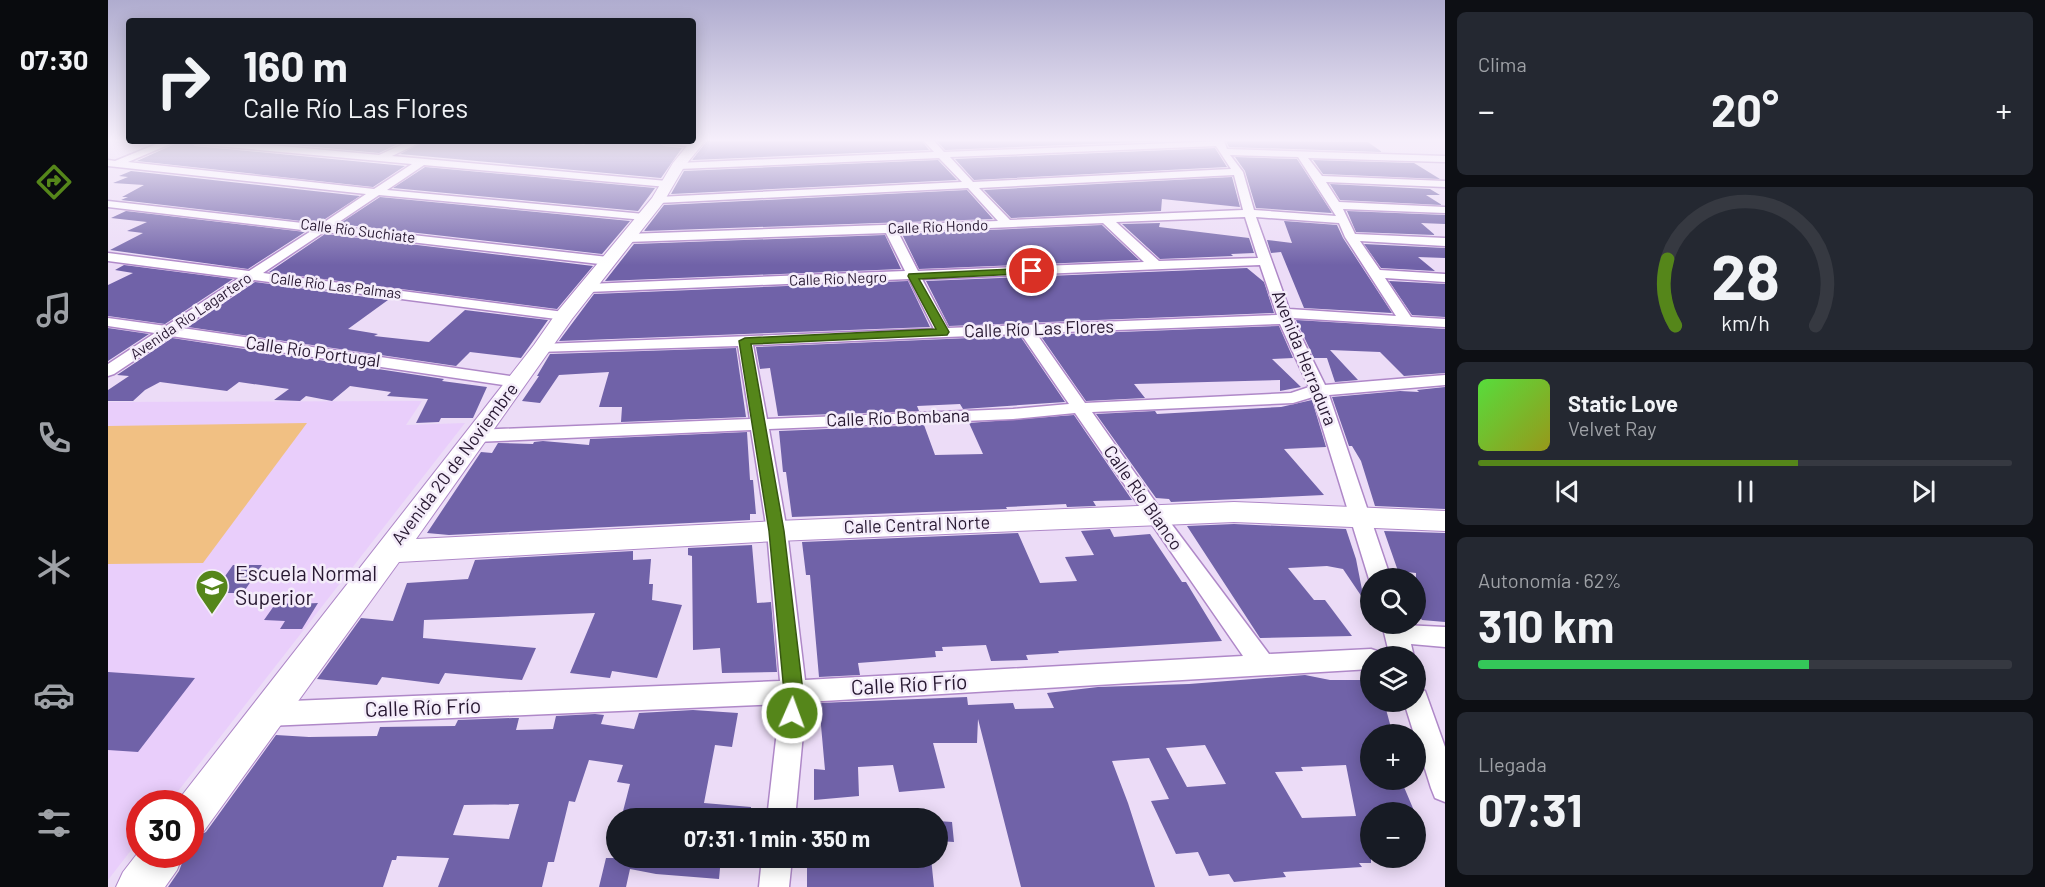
<!DOCTYPE html>
<html lang="es">
<meta charset="utf-8">
<style>
:root{--surface:#171b24;--page:#242831;--text:#f1f3f6;--muted:#9ea1a6;--line:#363941;--accent:#55861a}
body{margin:0;font-family:Barlow,sans-serif;background:var(--page);color:var(--text);height:100vh;display:flex;flex-direction:column;font-size:22px;white-space:nowrap}
*{box-sizing:border-box;margin:0}
p{font-size:20px;color:var(--muted)}
.icon{flex:none;width:33px;height:33px;fill:none;stroke:currentColor;stroke-width:2;stroke-linecap:round;stroke-linejoin:round}
.map{position:relative;flex:1;overflow:hidden}
.details{display:flex;flex-direction:column;gap:12px;padding:12px;background:#0d0f14;width:600px}
.details>*{flex:none}
.guide{position:absolute;left:18px;top:18px;width:570px;height:126px;border-radius:6px;box-shadow:0 3px 15px #0003;background:#171b24;color:var(--text);overflow:hidden}
.buttons{position:absolute;left:1252px;top:568px;display:grid;gap:12px}
.buttons a{display:grid;place-items:center;width:66px;height:66px;border-radius:50%;background:var(--surface);box-shadow:0 3px 15px #0003;font-size:30px}
.speed{position:absolute;left:18px;top:790px;display:flex;gap:12px;font-size:30px;font-weight:700;text-align:center}
.speed>*{display:grid;place-content:center;width:78px;height:78px;border-radius:50%;background:var(--surface);box-shadow:0 3px 15px #0003;line-height:1}
.speed .limit{border:9px solid #d22;background:#fff;color:#111}
.pin{position:absolute;display:grid;place-items:center;width:51px;height:51px;color:#fff;margin:-26px;border:3px solid #fff;border-radius:50%;box-shadow:0 2px 6px #0007}
.me{position:absolute;width:66px;margin:-33px;rotate:2deg;stroke-linejoin:round;filter:drop-shadow(0 0 4px #0008)}
.turn{display:flex;align-items:center;gap:21px;height:126px;padding:0 18px;font-size:27px}
.turn .icon{width:78px;height:78px;stroke-width:2.5}
.turn b{display:block;font-size:42px;line-height:51px}
.big{font-size:45px;font-weight:700;line-height:1.1}
.details .tile{flex:1;display:flex;flex-direction:column;justify-content:center;gap:9px;min-width:0;padding:0 21px;border-radius:9px;background:var(--page)}
.details .dial{align-items:center;gap:0}
.dial svg{height:156px;overflow:visible;fill:none;stroke:var(--line);stroke-width:7;stroke-linecap:round;text-anchor:middle}
.dial text{fill:var(--text);stroke:none}
.song{display:flex;align-items:center;gap:18px}
.cover{width:72px;height:72px;border-radius:9px;background:linear-gradient(135deg,hsl(110 70% 55%),hsl(60 70% 35%))}
.played{height:6px;border-radius:3px;background:linear-gradient(90deg,var(--accent) 60%,var(--line) 60%)}
.keys{display:flex;justify-content:space-around;direction:ltr}
.heat{display:flex;justify-content:space-between;align-items:center;font-size:33px;direction:ltr}
.charge{height:9px;border-radius:4px;background:linear-gradient(90deg,#34c759 62%,var(--line) 0)}
.trip{position:absolute;left:498px;top:808px;width:342px;height:60px;border-radius:30px;background:var(--surface);box-shadow:0 3px 15px #0003;font-weight:700;line-height:60px;text-align:center}
main{display:flex;flex:1;min-height:0}
.tab-bar{display:flex;flex-direction:column;width:108px;justify-content:space-around;align-items:center;background:#090b0e;color:var(--muted)}
.tab-bar .icon{width:42px;height:42px}
.tab-bar .selected{color:var(--accent)}
.tab-bar b{font-size:27px;color:var(--text)}
.map>svg:first-child{display:block}
.built{fill:#e9cefb}
.green{fill:#f1c083}
.building{fill:#7062a8;fill-rule:evenodd}
.lines{fill:none;stroke-linecap:round;stroke-linejoin:round}
.street-casing{stroke:#af88c8;stroke-width:3}
.secondary-casing{stroke:#af88c8;stroke-width:2}
.street{fill:#fff;fill-rule:evenodd}
.secondary{fill:#fff;fill-rule:evenodd}
.route{fill:#55861a;stroke:#375711;stroke-width:1.5}
.labels{text-anchor:middle;stroke-width:5;stroke-linejoin:round;paint-order:stroke}
.far-street-label{font-size:15px;fill:#271831;stroke:#f4ecfa}
.street-label{font-size:18px;fill:#271831;stroke:#f4ecfa}
.near-poi-label{font-size:21px;fill:#271831;stroke:#f4ecfa;text-anchor:start}
.near-street-label{font-size:21px;fill:#271831;stroke:#f4ecfa}
</style>
<main>
<nav class="tab-bar">
<b>07:30</b>
<svg class="icon selected" aria-label="directions" viewBox="0 0 24 24"><path d="M12 3l9 9-9 9-9-9zM9 14v-3h6M13 9l2 2-2 2"/></svg>
<svg class="icon" aria-label="music" viewBox="0 0 24 24"><path d="M9 18V5l10-2v13"/><circle cx="6" cy="18" r="3"/><circle cx="16" cy="16" r="3"/></svg>
<svg class="icon" aria-label="phone" viewBox="0 0 24 24"><path d="M5 4h4l2 5-3 2q2 4 5 5l2-3 5 2v4C11 20 4 13 5 4z"/></svg>
<svg class="icon" aria-label="climate" viewBox="0 0 24 24"><path d="M12 3v18M4 7l16 10M4 17L20 7"/></svg>
<svg class="icon" aria-label="car" viewBox="0 0 24 24"><path d="M5 17H2v-5l4-1 3-4h7l3 4 3 1v5h-3M9 17h6M6 11h13"/><circle cx="7" cy="17" r="2"/><circle cx="17" cy="17" r="2"/></svg>
<svg class="icon" aria-label="filters" viewBox="0 0 24 24"><path d="M4 7h16M4 17h16"/><circle cx="9" cy="7" r="2"/><circle cx="15" cy="17" r="2"/></svg>
</nav>
<div class="map">
<svg width="1337" height="887" viewBox="0 0 1337 887">
<rect width="100%" height="100%" fill="#ecdcf7"/>
<path class="built" d="M314,401l-16,24 59,-2 -297,381h-28l-1,36 -31,40v-478z"/>
<path class="green" d="M199,423l-104,140 -95,1v-138z"/>
<path class="building" d="M73,141h7l7,5 210,20 -32,21 -236,-26z
M143,141h153l-25,12z
M317,141h130l29,4 7,-4h44l22,1 7,4 18,2 -21,30 -261,-24z
M599,141h215l7,9 -237,10z
M829,141h229l-221,9z
M1118,141l142,1 14,10 -153,-5z
M1107,148l12,19 -253,13 -19,-21z
M1127,157l62,2 35,54 -76,-5 -11,-37z
M830,160l19,20 -286,14 13,-23z
M1205,160l101,3 26,16 -117,-5z
M317,167l230,21 -17,23 -245,-23z
M23,171l229,25 -41,27 -198,-23 7,-3h-6l22,-12 -31,-2 15,-6 -9,-1z
M1124,177l8,30 -78,-8 -1,12 -150,7 -27,-28z
M1222,184l100,5 10,6h-14l16,10 -102,-5z
M859,190l26,29 -349,12 20,-26z
M272,197l250,24 -28,33 -263,-30z
M18,211l179,21 -57,37 -138,-19 33,-17 -16,-2 20,-9 -36,-4z
M1239,211l98,4v9l-24,-1 14,12 -79,-3z
M1176,221l53,4 6,13 49,75 -88,-5 -23,-56 -10,1 -4,-13 25,3z
M1052,223l-1,4 90,11 5,15 -23,1 2,2 -73,3 -38,-35z
M994,225l37,35 -220,9 -17,-35z
M217,234l268,32 -36,43 -288,-37z
M777,235l16,34 -296,12 29,-37z
M1256,244l81,4v10l-27,-1 17,14 -54,-3z
M16,265l109,14 -68,45 -57,-8v-31l25,-12 -18,-3z
M1139,268l17,14 10,31 -325,13 -23,-45z
M800,281l22,46 -371,14 35,-47z
M1281,281l56,3v33l-33,-2z
M147,282l133,18 -40,29 30,5 -4,2 55,6 36,-32 83,10 -27,38 -51,-6 -14,14 -268,-39z
M1188,320l149,9v44l-41,3 -24,-24 -50,-2 28,30 -23,2 -8,-24h-13z
M1171,326l14,32 -21,1 29,28 -21,4v-11l-146,4 11,14 -59,3 -46,-66z
M0,328l41,6 -41,27z
M912,336l45,66 -102,7 -3,-5 -43,2 2,5 -141,5 -8,-48 -10,1 -4,-22z
M64,338l272,41 -2,2 45,6 -14,31h-32l-2,4 -23,1 12,-24 -41,-3 4,-4 -41,-6 -18,15 -26,-5 -6,5 -26,-1 15,-11 -50,-7 -12,9 -67,-9 -15,8 -12,11h-25v-11l21,-14 -12,-1z
M628,348l10,69 -125,5 1,-15h-23l10,-35 -50,3 -19,28 -18,-2 17,-25h-2l13,-22z
M1337,387v122l-70,-3 -14,-45 -9,-15h-3l-17,-49 68,-6 19,1 -2,-2z
M1204,400l14,47 -42,2 40,46 -153,7 -2,-3 -13,-1 -60,-84 59,-3 2,3 124,-7z
M966,415l58,85 -39,1 3,5 -29,1 -1,-3 -60,3 1,2 -215,8 -6,-45h-3l-4,-41 145,-6 11,30 48,-1 -14,-31z
M639,432l3,48h3l3,34h-6v6l-301,15 -22,-2 54,-81 11,1 6,-10 35,1 1,-2 9,-1 46,4 1,-6z
M1126,524l112,5 10,30 8,41 -21,-31 -16,-3 -39,2 26,32h11l27,36 -92,2 -73,-112z
M1002,529l4,8 36,-3 32,48h4l36,59 -164,10 1,2 -33,2 2,5 -37,1 -5,-16 -44,2 1,4h-8l1,6 -78,6 2,12 -41,2 -9,-102h-4l-4,-33 216,-9 22,50 37,-2 -12,-24 29,-2 -13,-24z
M1276,531l61,2v89l-23,-2 -6,-8v-39l-18,-2z
M644,545l5,58 14,-1 6,70 -55,1 -2,-25 -27,2 -1,-94 -4,-1v-7z
M525,551v9l18,-1 -2,25h4l-1,16 30,5 -25,73 -45,-7 -2,7 -40,-5 25,-60 -171,7 -1,18 113,10 -14,32 -77,-7 -6,11 -57,-7 -5,8 -60,-6 44,-61 32,3 14,-38 61,-4 7,-19z
M125,565h29l-19,28h-30z
M168,603l20,1 22,-1 -16,26h-22l5,-8 -21,-1z
M0,672l87,6 -57,74 -30,-2z
M1197,675l25,5h41v22h13l9,33h-22v45h30l14,33h-44v50h-12l3,4 -79,5 3,5 -52,5 -5,-8 -20,2 -11,-24 -22,2 -25,-53 18,-2 -20,-41 -37,3 16,42 27,84h-134l-43,-168 -1,24h-44l12,45 -46,4 -6,-27 -35,2 1,29 -45,4v-31l11,1 -6,-67 148,-6 1,8 45,-2 2,6 39,-1 -7,-15 51,-6 91,-3zM1097,745l21,39 -39,3 -21,-39zM1238,765l10,51 -54,2 -27,-46 28,-1 -2,-4z
M585,710l45,3 -6,34 -17,-2 -11,58 47,4v12h-130l9,-35 -13,-2 6,-17 -34,-5 -14,42 -6,-1 -15,61h-6l-6,25h-104l11,-29 -52,-2 -1,4h-4l-9,27h-215l11,-16 6,-16h5v-13l3,-4 13,-6 70,-97 33,2 68,-1 3,-9 75,-1 3,-6 55,-2h6l-3,12 37,-1 3,-13 39,-2 9,1 -3,9 33,5 5,-16zM411,804l-10,35 -56,-4 11,-30z
M830,821l14,1 2,20 -16,-1z
M498,858h115l-2,21 -63,-5 -26,-5 -4,18h-27z
M699,858h124l3,29h-127z"/>
<g class="lines">
<defs>
<path id="street" d="M56,141h13l-49,21 246,27 38,-25 -217,-20 -5,-3h36l153,14 31,-14h13l-31,15 275,25 5,3 -5,3 -243,-22 -37,25 257,24 6,3 -6,3 -265,-25 -46,31 275,31 6,4 -6,4 -284,-33 -61,41 301,39 7,4 -2,3 -5,1 -310,-40 -72,48 335,49 6,2 2,3 -2,3 -6,2 -346,-51 -57,38 -6,2v-12l47,-31 -47,-7v-8l58,8 73,-48 -131,-17v-8l141,18 62,-40 -203,-24v-6l212,24 46,-31 -258,-28v-6l7,1z
M551,141h35l7,3 -5,3 -32,-3z
M816,141h10l10,11 280,-11 3,8 218,7v6l-137,-4 14,18 123,5v6l-119,-5 13,20 106,5v6l-102,-4 12,25 90,4v8l-85,-5 20,29 65,4v8l-60,-4 26,39 34,2v8l-153,-9 33,67 120,-10v10l-116,10 62,184h-20v4l-2,-4 -56,-182 -20,6 -201,9 69,98 108,144 102,-5 9,3 2,5h-11v12l-565,33 -11,117h-28l13,-115 -513,22 -9,-4 -4,-8 4,-8 9,-4 513,-21 -13,-150 -16,-101 -276,12 -6,-2 -3,-4 3,-4 6,-2 275,-11 -12,-73 -201,6 -3,-3 8,-5 392,-15 -25,-50 -321,13 -7,-4 7,-4 317,-13 -19,-38 -259,9 -6,-4 6,-4 371,-13 -30,-33 -310,15 -5,-3 5,-3 304,-15 -23,-24 -261,11 -5,-3 5,-3 256,-11zM1108,146l15,23 -258,13 -23,-25zM1122,155l68,2 38,59 -82,-6 -11,-38zM1126,175l9,35 -233,10 -31,-32zM1137,217l13,41 -99,3 -43,-39zM1148,217l83,6 6,14 51,79 -107,-7zM995,223l41,39 -226,9 -20,-39zM1152,265l17,50 -329,13 -26,-49zM1172,324l29,63 -18,6 -206,10 -49,-70zM913,334l48,70 -56,5 -246,10 -14,-74zM967,413l168,243 -438,24 -18,-149 -18,-102 244,-10z
M1274,624l63,3v20l-34,-3 3,13h-24z
M1308,688l9,3 20,56v55l-10,-4 -4,-10 -27,-86h12z
M654,858h30l-3,29h-30z"/>
<path id="secondary" d="M583,141h14l-21,26 -21,36 -91,116 -156,220 361,-18 457,-19 211,9v20l-211,-9 -457,19 -378,21 -195,269 -14,6v-33l-14,-1 358,-458 23,-33 95,-114 21,-35z
M32,850v5h43l-6,15 -12,17h-49l7,-15z"/>
</defs>
<use href="#street" class="street-casing"/>
<use href="#secondary" class="secondary-casing"/>
<use href="#street" class="street"/>
<use href="#secondary" class="secondary"/>
</g>
<linearGradient id="sky" x2="0" y2="1"><stop stop-color="#afaccf"/><stop offset="0.53" stop-color="#f6effb"/><stop offset="1" stop-color="#f6effb" stop-opacity="0"/></linearGradient>
<rect width="1337" height="265" fill="url(#sky)"/>
<path class="route" d="M924,268l5,3 -1,2 -117,6 30,53 -2,3 -196,9 33,187 19,161 -5,27 -6,3 -7,-3 -3,-6 2,-21 -15,-161 -30,-190 6,-3 191,-9 -28,-53 1,-2z"/>
<defs>
<symbol id="university-pin" viewBox="-11 -11 22 30"><path d="M0 17L-7.5 6A9.5 9.5 0 1 1 7.5 6Z" fill="#55861a" stroke="#f4ecfa"/><path d="M0-5L7-2L0 1L-7-2ZM-4 1L0 2.5L4 1V4Q0 6-4 4Z" fill="#fff"/></symbol>
</defs>
<g fill-rule="evenodd">
<use href="#university-pin" x="85" y="567" width="38" height="52"/>
</g>
<g class="labels">
<g class="far-street-label">
<text transform="translate(830 227) rotate(-2)" y="5">Calle Río Hondo</text>
<text transform="translate(250 231) rotate(7)" y="5">Calle Río Suchiate</text>
<text transform="translate(730 279) rotate(-2)" y="5">Calle Río Negro</text>
<text transform="translate(228 286) rotate(7)" y="5">Calle Río Las Palmas</text>
<text transform="translate(83 316) rotate(-34)" y="5">Avenida Río Lagartero</text>
</g>
<g class="street-label">
<text transform="translate(931 329) rotate(-2)" y="6">Calle Río Las Flores</text>
<text transform="translate(205 352) rotate(8)" y="6">Calle Río Portugal</text>
<text transform="translate(1196 358) rotate(68)" y="6">Avenida Herradura</text>
<text transform="translate(790 418) rotate(-2)" y="6">Calle Río Bombana</text>
<text transform="translate(347 464) rotate(-53)" y="6">Avenida 20 de Noviembre</text>
<text transform="translate(1035 498) rotate(55)" y="6">Calle Río Blanco</text>
<text transform="translate(809 525) rotate(-2)" y="6">Calle Central Norte</text>
</g>
<g class="near-poi-label">
<text x="127" y="581">Escuela Normal<tspan x="127" dy="24">Superior</tspan></text>
</g>
<g class="near-street-label">
<text transform="translate(801 685) rotate(-3)" y="7">Calle Río Frío</text>
<text transform="translate(315 708) rotate(-2)" y="7">Calle Río Frío</text>
</g>
</g>
</svg>
<div class="buttons">
<a><svg class="icon" aria-label="search" viewBox="0 0 24 24"><circle cx="10" cy="10" r="6"/><path d="M15 15l6 6"/></svg></a>
<a><svg class="icon" aria-label="layers" viewBox="0 0 24 24"><path d="M12 4l9 5-9 5-9-5zM3 14l9 5 9-5"/></svg></a>
<a>+</a>
<a>−</a>
</div>
<div class="speed"><div class="limit">30</div></div>
<div class="pin" style="left:924px;top:271px;background:#d93025"><svg class="icon" aria-label="arrive" viewBox="0 0 24 24"><path d="M6 21V4h12l-3 4 3 4H6"/></svg></div>
<svg class="me" style="left:684px;top:713px" viewBox="-20 -20 40 40"><circle r="17" fill="#55861a" stroke="#fff" stroke-width="3"/><path d="M0-11L8 9 0 5-8 9z" fill="#fff"/></svg>
<div class="trip">07:31 · 1 min · 350 m</div>
<div class="guide">
<div class="turn"><svg class="icon" aria-label="right" viewBox="0 0 24 24"><path d="M7 20v-9h11M14 6l5 5-5 5"/></svg><div><b>160 m</b>Calle Río Las Flores</div></div>
</div>
</div>
<section class="details">
<div class="tile"><p>Clima</p>
<div class="heat"><a>−</a><b class="big">20°</b><a>+</a></div>
</div>
<div class="tile dial"><svg viewBox="0 0 100 80">
<path d="M14 69A42 42 0 1 1 86 69"/>
<path d="M14 69A42 42 0 0 1 10 35" stroke="#55861a"/>
<text x="50" y="56" font-size="32" font-weight="700">28</text>
<text x="50" y="72" font-size="11">km/h</text>
</svg></div>
<div class="tile">
<div class="song"><i class="cover"></i><div><b>Static Love</b><p>Velvet Ray</p></div></div>
<div class="played"></div>
<div class="keys"><svg class="icon" aria-label="previous" viewBox="0 0 24 24"><path d="M18 5L8 12l10 7zM5 5v14"/></svg><svg class="icon" aria-label="pause" viewBox="0 0 24 24"><path d="M8 5v14M16 5v14"/></svg><svg class="icon" aria-label="next" viewBox="0 0 24 24"><path d="M6 5l10 7-10 7zM19 5v14"/></svg></div>
</div>
<div class="tile"><p>Autonomía · 62%</p><b class="big">310 km</b><div class="charge"></div></div>
<div class="tile"><p>Llegada</p><b class="big">07:31</b></div>
</section>
</main>
